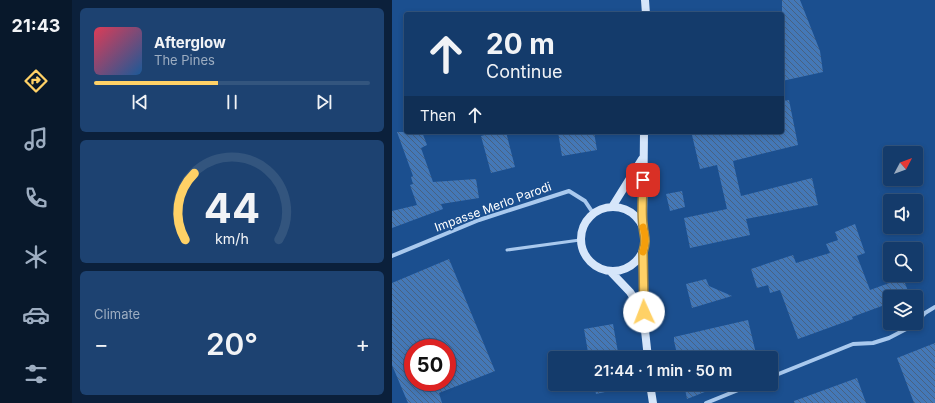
<!DOCTYPE html>
<meta charset="utf-8">
<style>
:root{--surface:#143b6b;--page:#1d4271;--text:#f1f3f6;--muted:#9dadc1;--line:#33557e;--accent:#ffd166}
body{margin:0;font-family:Inter,sans-serif;background:var(--page);color:var(--text);height:100vh;display:flex;flex-direction:column;font-size:15px;white-space:nowrap}
*{box-sizing:border-box;margin:0}
p{font-size:13px;color:var(--muted)}
.icon{flex:none;width:22px;height:22px;fill:none;stroke:currentColor;stroke-width:2;stroke-linecap:round;stroke-linejoin:round}
.map{position:relative;flex:1;overflow:hidden}
.details{display:flex;flex-direction:column;gap:8px;padding:8px;background:#0b203b;width:320px}
.details>*{flex:none}
.banner{position:absolute;left:12px;top:12px;width:380px;height:122px;border-radius:4px;box-shadow:0 2px 6px #0003,0 0 0 1px var(--line);background:#143b6b;color:var(--text);overflow:hidden}
.needle{width:26px;rotate:49deg}
.buttons{position:absolute;left:491px;top:146px;display:grid;gap:8px}
.buttons a{display:grid;place-items:center;width:40px;height:40px;border-radius:4px;background:var(--surface);box-shadow:0 2px 6px #0003,0 0 0 1px var(--line);font-size:20px}
.speed{position:absolute;left:12px;top:339px;display:flex;gap:8px;font-size:20px;font-weight:700;text-align:center}
.speed>*{display:grid;place-content:center;width:52px;height:52px;border-radius:50%;background:var(--surface);box-shadow:0 2px 6px #0003,0 0 0 1px var(--line);line-height:1}
.speed .limit{border:6px solid #d22;background:#fff;color:#111}
.pin{position:absolute;display:grid;place-items:center;width:34px;height:34px;color:#fff;margin:-17px;border-radius:8px;box-shadow:0 2px 6px #0006}
.me{position:absolute;width:44px;margin:-22px;rotate:358deg;stroke-linejoin:round;filter:drop-shadow(0 0 3px #0008)}
.turn{display:flex;align-items:center;gap:14px;height:84px;padding:0 16px;font-size:18px}
.turn .icon{width:52px;height:52px;stroke-width:2.5}
.turn b{display:block;font-size:28px;line-height:34px}
.then{display:flex;align-items:center;height:38px;padding:0 16px;background:#0003;gap:8px;font-size:15px}
.big{font-size:30px;font-weight:600;line-height:1.1}
.details .widget{flex:1;display:flex;flex-direction:column;justify-content:center;gap:6px;min-width:0;padding:0 14px;border-radius:6px;background:var(--page)}
.details .dial{align-items:center;gap:0}
.dial svg{height:104px;overflow:visible;fill:none;stroke:var(--line);stroke-width:7;stroke-linecap:round;text-anchor:middle}
.dial text{fill:var(--text);stroke:none}
.song{display:flex;align-items:center;gap:12px}
.cover{width:48px;height:48px;border-radius:6px;background:linear-gradient(135deg,hsl(350 70% 55%),hsl(210 70% 35%))}
.played{height:4px;border-radius:2px;background:linear-gradient(90deg,var(--accent) 45%,var(--line) 45%)}
.keys{display:flex;justify-content:space-around;direction:ltr}
.heat{display:flex;justify-content:space-between;align-items:center;font-size:22px;direction:ltr}
.trip{position:absolute;left:156px;top:351px;width:230px;height:40px;border-radius:4px;background:var(--surface);box-shadow:0 2px 6px #0003,0 0 0 1px var(--line);font-weight:600;line-height:40px;text-align:center}
main{display:flex;flex:1;min-height:0}
.tabs{display:flex;flex-direction:column;width:72px;justify-content:space-around;align-items:center;background:#08182b;color:var(--muted)}
.tabs .icon{width:28px;height:28px}
.tabs .active{color:var(--accent)}
.tabs b{font-size:18px;color:var(--text)}
.map>svg:first-child{display:block}
.building{fill:url(#building-back-hatch);fill-rule:evenodd}
.lines{fill:none;stroke-linecap:round;stroke-linejoin:round}
.lane{stroke:#a9c9ee;stroke-width:3}
.street{stroke:#a9c9ee;stroke-width:4}
.secondary{stroke:#d6e6fa;stroke-width:8}
.route-casing{stroke:#a68842;stroke-width:10}
.route{stroke:#ffd166;stroke-width:7}
.slow{stroke:#f59e0b;stroke-width:7}
.labels{text-anchor:middle;stroke-width:3;stroke-linejoin:round;paint-order:stroke}
.street-label{font-size:12px;fill:#fff;stroke:#1b4f8f}
</style>
<main>
<nav class="tabs">
<b>21:43</b>
<svg class="icon active" aria-label="directions" viewBox="0 0 24 24"><path d="M12 3l9 9-9 9-9-9zM9 14v-3h6M13 9l2 2-2 2"/></svg>
<svg class="icon" aria-label="music" viewBox="0 0 24 24"><path d="M9 18V5l10-2v13"/><circle cx="6" cy="18" r="3"/><circle cx="16" cy="16" r="3"/></svg>
<svg class="icon" aria-label="phone" viewBox="0 0 24 24"><path d="M5 4h4l2 5-3 2q2 4 5 5l2-3 5 2v4C11 20 4 13 5 4z"/></svg>
<svg class="icon" aria-label="climate" viewBox="0 0 24 24"><path d="M12 3v18M4 7l16 10M4 17L20 7"/></svg>
<svg class="icon" aria-label="car" viewBox="0 0 24 24"><path d="M5 17H2v-5l4-1 3-4h7l3 4 3 1v5h-3M9 17h6M6 11h13"/><circle cx="7" cy="17" r="2"/><circle cx="17" cy="17" r="2"/></svg>
<svg class="icon" aria-label="filters" viewBox="0 0 24 24"><path d="M4 7h16M4 17h16"/><circle cx="9" cy="7" r="2"/><circle cx="15" cy="17" r="2"/></svg>
</nav>
<section class="details">
<div class="widget">
<div class="song"><i class="cover"></i><div><b>Afterglow</b><p>The Pines</p></div></div>
<div class="played"></div>
<div class="keys"><svg class="icon" aria-label="previous" viewBox="0 0 24 24"><path d="M18 5L8 12l10 7zM5 5v14"/></svg><svg class="icon" aria-label="pause" viewBox="0 0 24 24"><path d="M8 5v14M16 5v14"/></svg><svg class="icon" aria-label="next" viewBox="0 0 24 24"><path d="M6 5l10 7-10 7zM19 5v14"/></svg></div>
</div>
<div class="widget dial"><svg viewBox="0 0 100 80">
<path d="M14 69A42 42 0 1 1 86 69"/>
<path d="M14 69A42 42 0 0 1 21 18" stroke="#ffd166"/>
<text x="50" y="56" font-size="32" font-weight="700">44</text>
<text x="50" y="72" font-size="11">km/h</text>
</svg></div>
<div class="widget"><p>Climate</p>
<div class="heat"><a>−</a><b class="big">20°</b><a>+</a></div>
</div>
</section>
<div class="map">
<svg width="543" height="403" viewBox="0 0 543 403">
<defs>
<pattern id="building-back-hatch" width="6" height="6" patternUnits="userSpaceOnUse"><rect width="6" height="6" fill="#4478b7"/><path d="M-1 5l2 2M0 0l6 6M5-1l2 2" fill="none" stroke="#486282"/></pattern>
</defs>
<rect width="100%" height="100%" fill="#1b4f8f"/>
<path class="building" d="M390,0h18l20,51 3,21 -41,9z
M397,100l9,45 -65,16 8,35 71,-18 6,27 -72,14 4,16 -60,13 -6,-30 43,-9 -10,-44 -17,4 -8,-34 11,-3h79v-31z
M5,132h25l5,13 -6,3 12,34 43,-3 3,19 -38,6 2,5 -51,19v-17l25,-6 -7,-20 3,-1 -2,-7 2,-1z
M105,132h9l9,35 -24,6 -10,-37z
M166,132h36l3,18 -35,6z
M290,191l3,16 -15,4 -4,-17z
M463,224l10,29 -8,3 13,34 33,-12 5,13 -18,6v6l-38,14 1,2 -55,20 -18,-49 -10,3 -2,-8 -11,3 -6,-19 42,-14 3,8 34,-10 -4,-9 12,-4 -3,-8z
M57,259l46,112 -56,22 3,10h-34l-16,-38v-82zM21,348h34v34h-34z
M314,279l3,7 23,10 -40,12 -6,-24z
M356,320l9,38h-79l-4,-17v-4z
M221,324l6,34h-30l-5,-29z
M543,343v60h-21l-17,-45z
M465,378l9,25h-72v-2z
M202,384h30v4l-28,6z
M292,384h41l-38,15z"/>
<g class="lines">
<path class="lane" d="M115,250l73,-10"/>
<path class="street" d="M0,256l87,-36 90,-29 16,10 8,12
M524,322l9,-9 10,-6
M379,377l82,-33 20,-1 16,-5 23,-12 3,-3
M314,403l47,-19"/>
<path class="secondary" d="M253,0l1,14
M189 239a32 32 0 1 1 64 0a32 32 0 1 1-64 0Z
M220,207l30,-48
M251,225l1,-93
M251,253v59l5,46
M218,271l20,21 13,20
M258,384l3,19"/>
</g>
<g class="lines">
<defs>
<path id="route" d="M251,180c0,15 -2,30 0,45 1,13 4,13 0,27l1,60"/>
</defs>
<use href="#route" class="route-casing"/>
<use href="#route" class="route"/>
<path class="slow" d="M251,252c3,-9 3,-16 0,-25"/>
</g>
<g class="labels">
<g class="street-label">
<text transform="translate(101 207) rotate(-20)" y="4">Impasse Merlo Parodi</text>
</g>
</g>
</svg>
<div class="buttons">
<a><svg class="needle" viewBox="-14 -14 28 28"><path d="M0-13l5 13h-10z" fill="#e53935"/><path d="M0 13l5-13h-10z" fill="#9dadc1"/></svg></a>
<a><svg class="icon" aria-label="sound" viewBox="0 0 24 24"><path d="M4 9h4l5-4v14l-5-4H4zM17 9q2 3 0 6"/></svg></a>
<a><svg class="icon" aria-label="search" viewBox="0 0 24 24"><circle cx="10" cy="10" r="6"/><path d="M15 15l6 6"/></svg></a>
<a><svg class="icon" aria-label="layers" viewBox="0 0 24 24"><path d="M12 4l9 5-9 5-9-5zM3 14l9 5 9-5"/></svg></a>
</div>
<div class="speed"><div class="limit">50</div></div>
<div class="pin" style="left:251px;top:180px;background:#d93025"><svg class="icon" aria-label="arrive" viewBox="0 0 24 24"><path d="M6 21V4h12l-3 4 3 4H6"/></svg></div>
<svg class="me" style="left:252px;top:312px" viewBox="-20 -20 40 40"><circle r="19" fill="#fff"/><path d="M0-13L10 11 0 6-10 11z" fill="#ffd166"/></svg>
<div class="trip">21:44 · 1 min · 50 m</div>
<div class="banner">
<div class="turn"><svg class="icon" aria-label="ahead" viewBox="0 0 24 24"><path d="M12 20V5M6 11l6-6 6 6"/></svg><div><b>20 m</b>Continue</div></div>
<div class="then">Then<svg class="icon" aria-label="ahead" viewBox="0 0 24 24"><path d="M12 20V5M6 11l6-6 6 6"/></svg></div>
</div>
</div>
</main>
